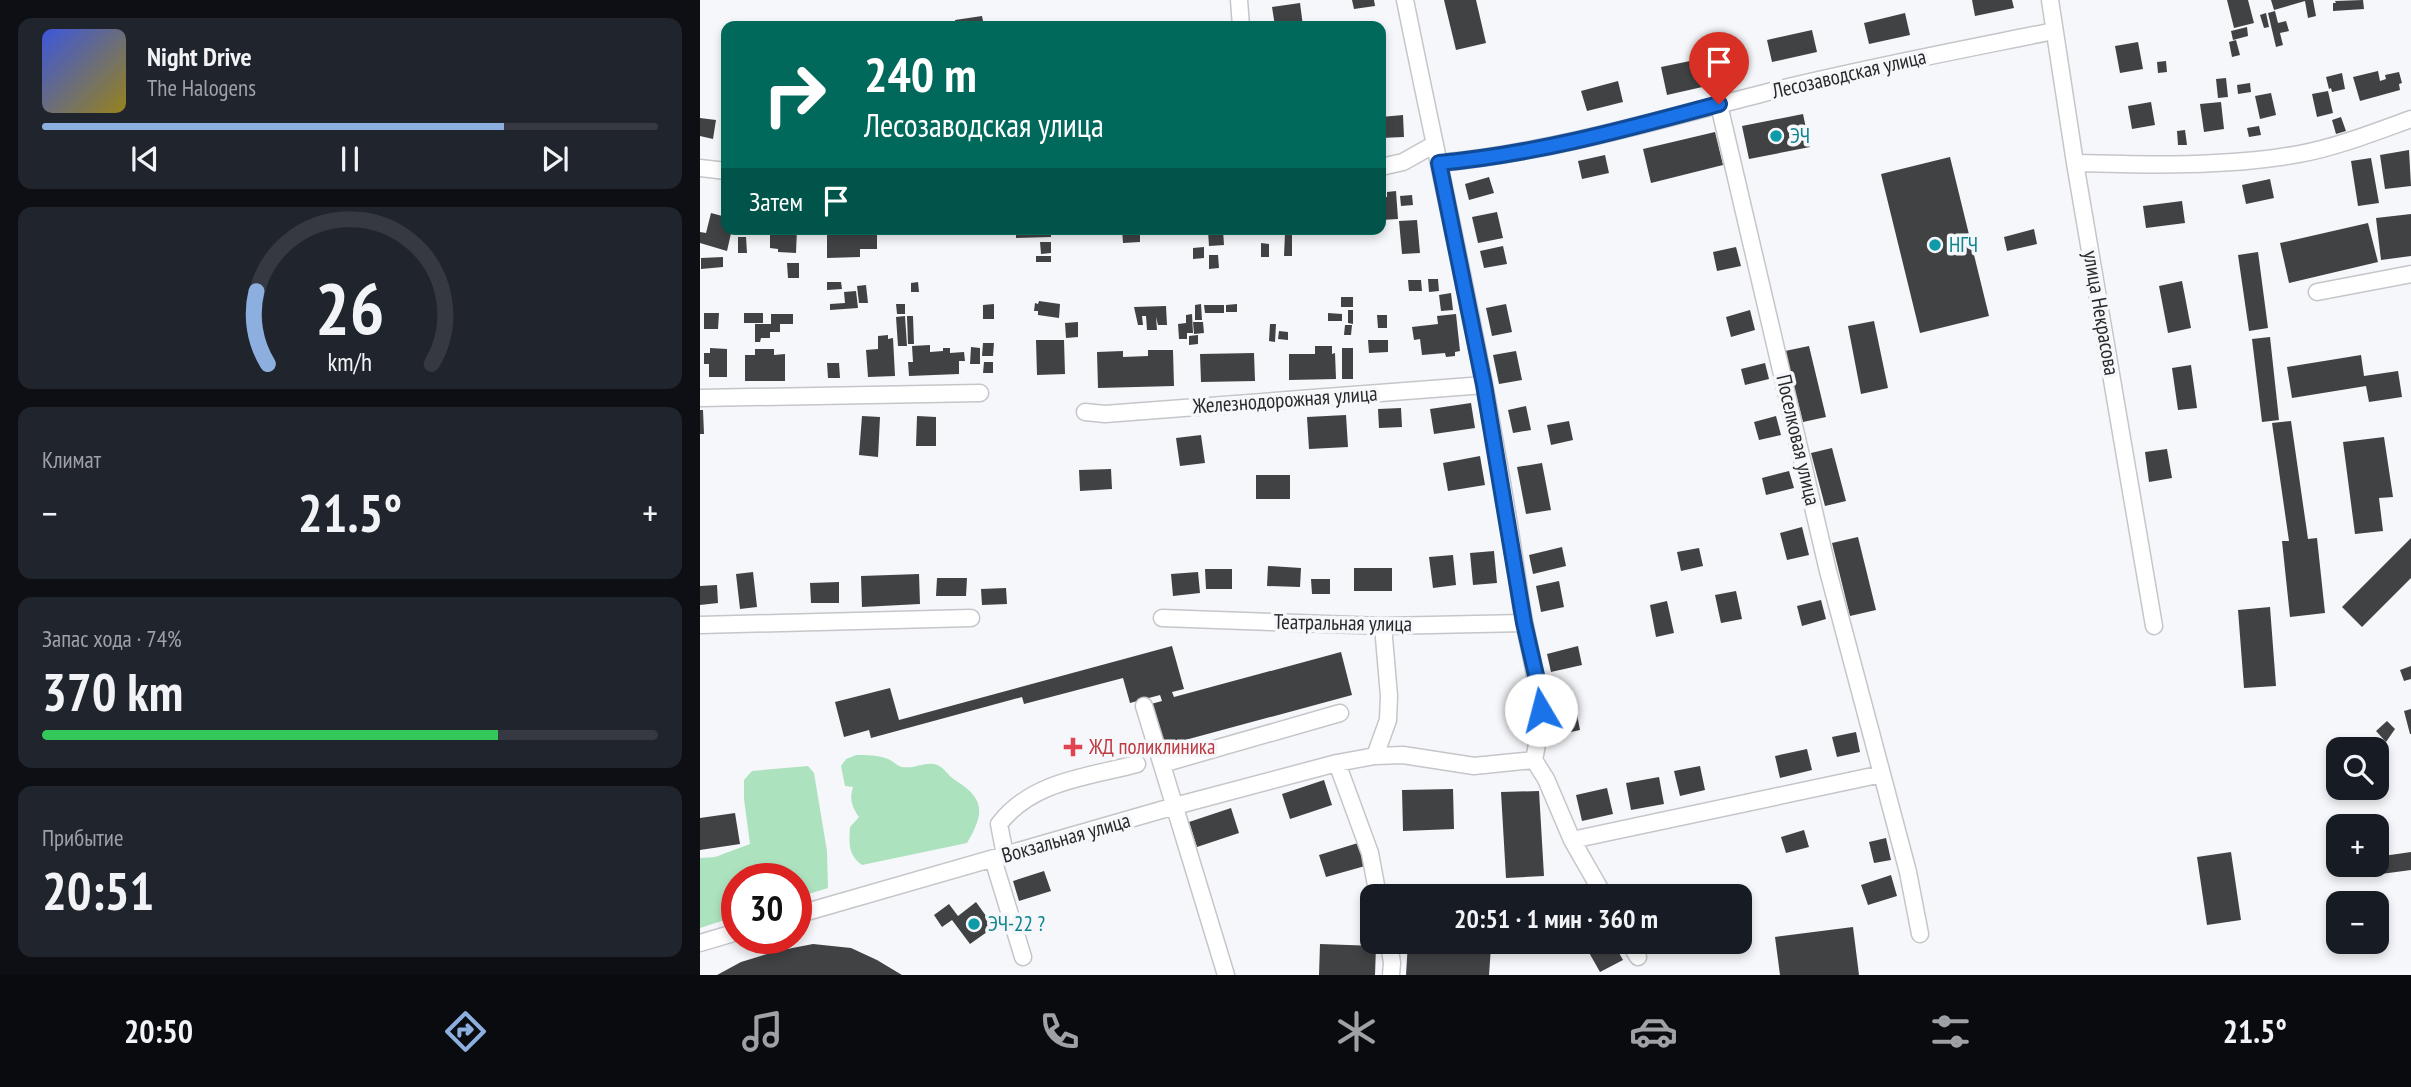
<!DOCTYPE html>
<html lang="ru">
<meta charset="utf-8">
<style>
:root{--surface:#171b24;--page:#20242c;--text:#f1f3f6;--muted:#9ea1a6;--line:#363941;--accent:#8dafe0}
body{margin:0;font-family:"PT Sans Narrow",sans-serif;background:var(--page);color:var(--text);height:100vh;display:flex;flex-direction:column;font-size:26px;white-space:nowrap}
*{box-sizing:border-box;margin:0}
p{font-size:23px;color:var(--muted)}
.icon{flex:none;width:38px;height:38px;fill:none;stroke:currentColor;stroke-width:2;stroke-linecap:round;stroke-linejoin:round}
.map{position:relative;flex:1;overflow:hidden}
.side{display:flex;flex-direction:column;gap:18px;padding:18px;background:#0d0f14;width:700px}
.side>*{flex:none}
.guide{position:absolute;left:21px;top:21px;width:665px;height:214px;border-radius:14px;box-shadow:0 4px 10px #0003;background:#00695c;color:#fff;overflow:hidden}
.controls{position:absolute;left:1626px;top:737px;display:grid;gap:14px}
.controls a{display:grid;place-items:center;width:63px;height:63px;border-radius:14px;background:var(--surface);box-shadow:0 4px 10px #0003;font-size:35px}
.speed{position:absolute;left:21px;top:863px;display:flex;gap:14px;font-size:35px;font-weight:700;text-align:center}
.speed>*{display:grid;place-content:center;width:91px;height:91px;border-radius:50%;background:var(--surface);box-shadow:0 4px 10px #0003;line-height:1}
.speed .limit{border:10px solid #d22;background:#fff;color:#111}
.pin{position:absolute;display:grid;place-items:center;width:60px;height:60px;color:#fff;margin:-72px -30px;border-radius:50% 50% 50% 0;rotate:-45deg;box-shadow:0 0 7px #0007}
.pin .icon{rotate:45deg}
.me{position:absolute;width:77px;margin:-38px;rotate:352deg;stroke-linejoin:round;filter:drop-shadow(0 0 5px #0008)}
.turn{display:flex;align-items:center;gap:24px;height:147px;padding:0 28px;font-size:32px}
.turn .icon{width:91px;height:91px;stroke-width:2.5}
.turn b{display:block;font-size:49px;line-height:60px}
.then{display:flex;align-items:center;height:66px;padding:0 28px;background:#0003;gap:14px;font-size:26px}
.big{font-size:52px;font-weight:700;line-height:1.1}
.side .card{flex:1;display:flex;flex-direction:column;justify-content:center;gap:10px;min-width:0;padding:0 24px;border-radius:14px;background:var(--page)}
.side .dial{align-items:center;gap:0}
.dial svg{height:182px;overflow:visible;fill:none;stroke:var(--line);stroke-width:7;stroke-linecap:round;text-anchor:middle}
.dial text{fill:var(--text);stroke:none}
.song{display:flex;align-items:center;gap:21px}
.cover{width:84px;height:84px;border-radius:10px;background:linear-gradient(135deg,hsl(230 70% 55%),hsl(50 70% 35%))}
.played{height:7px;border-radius:4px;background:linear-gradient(90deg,var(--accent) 75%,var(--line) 75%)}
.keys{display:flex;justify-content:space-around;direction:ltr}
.heat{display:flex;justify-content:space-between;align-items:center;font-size:38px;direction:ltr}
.charge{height:10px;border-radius:5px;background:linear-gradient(90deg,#34c759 74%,var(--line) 0)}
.trip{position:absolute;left:660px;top:884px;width:392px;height:70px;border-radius:14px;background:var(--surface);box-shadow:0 4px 10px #0003;font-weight:700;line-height:70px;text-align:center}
.tabs{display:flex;height:112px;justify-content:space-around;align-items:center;background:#090b0e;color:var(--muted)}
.tabs .icon{width:49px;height:49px}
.tabs .active{color:var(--accent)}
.tabs b{font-size:32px;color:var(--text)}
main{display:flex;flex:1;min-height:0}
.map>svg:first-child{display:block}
.green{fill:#ade2bf}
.building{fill:#414244}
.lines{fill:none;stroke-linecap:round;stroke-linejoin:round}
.minor-casing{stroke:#c5c6c9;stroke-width:19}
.minor{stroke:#fff;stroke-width:16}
.route-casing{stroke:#114b97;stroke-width:18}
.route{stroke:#1a73e8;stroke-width:12}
.culture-dot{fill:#0f9aa8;stroke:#f6f7fa;stroke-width:2.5}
.health-dot{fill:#e0444e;stroke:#f6f7fa;stroke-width:2.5}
.labels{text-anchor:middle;stroke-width:7;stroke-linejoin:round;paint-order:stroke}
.street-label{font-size:21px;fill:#292a2b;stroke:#f6f7fa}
.culture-label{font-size:21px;fill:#0d838f;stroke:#f6f7fa;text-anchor:start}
.health-label{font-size:21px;fill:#be3a42;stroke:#f6f7fa;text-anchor:start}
</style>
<main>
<section class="side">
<div class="card">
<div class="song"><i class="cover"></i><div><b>Night Drive</b><p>The Halogens</p></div></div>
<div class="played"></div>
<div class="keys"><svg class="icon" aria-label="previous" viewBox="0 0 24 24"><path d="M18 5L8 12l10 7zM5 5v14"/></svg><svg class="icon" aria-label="pause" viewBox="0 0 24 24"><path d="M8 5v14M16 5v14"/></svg><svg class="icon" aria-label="next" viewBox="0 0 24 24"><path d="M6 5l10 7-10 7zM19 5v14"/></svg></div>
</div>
<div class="card dial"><svg viewBox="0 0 100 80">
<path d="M14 69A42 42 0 1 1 86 69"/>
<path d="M14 69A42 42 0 0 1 9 37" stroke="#8dafe0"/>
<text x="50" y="56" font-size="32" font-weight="700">26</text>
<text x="50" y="72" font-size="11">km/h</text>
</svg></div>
<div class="card"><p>Климат</p>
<div class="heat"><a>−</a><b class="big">21.5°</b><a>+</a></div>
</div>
<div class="card"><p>Запас хода · 74%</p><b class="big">370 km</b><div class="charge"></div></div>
<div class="card"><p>Прибытие</p><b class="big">20:51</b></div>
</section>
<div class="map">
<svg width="1711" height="975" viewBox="0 0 1711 975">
<rect width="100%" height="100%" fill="#f6f7fa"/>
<path class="green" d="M156,755c10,0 23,0 32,4 5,2 9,7 14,8 12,2 22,-5 32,-3 10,2 13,11 21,16 31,19 29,34 12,63l-105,22c-14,-10 -13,-21 -12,-38l9,-10c-7,-10 -10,-18 -6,-30l-8,-1 -4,-20 5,-7z
M108,766l6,7 13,78 1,37 -32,10v-20h-59v38l-37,12v-70l15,-1 35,-13 -6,-45v-19l8,-9z"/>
<path class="building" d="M652,0h22l1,6 -21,3z
M744,0h32l10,43 -30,7z
M1272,0h40l2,8 -39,8z
M1527,0h21l6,23 -20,5z
M1571,0h42l3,16 -8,2 -3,-17 -31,9z
M1663,0l1,9 -31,2v-8h3l-1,-2z
M600,3l3,23h-28l-3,-19z
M1575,11l3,12 8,-2 3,10 -9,2 3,12 -7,2 -8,-34z
M1205,13l5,22 -41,9 -5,-21z
M1566,13l3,14 -5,1 -4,-13z
M282,16l2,10h-28l-1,-6z
M1547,27l1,9 -15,4 -2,-9z
M1112,30l5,22 -45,10 -5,-22z
M1536,40l4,15 -8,2 -3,-15z
M1438,42l5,27 -23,4 -5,-27z
M1014,56l6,27 -53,12 -6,-28z
M1466,61l1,11 -9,1 -1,-11z
M1678,71l2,10 6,-2 -1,-4 14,-3 3,11 -3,1 1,6 -40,11 -7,-24z
M1642,73l3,16 -13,3 -1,-4 -2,1 -3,-12z
M1526,78l2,19 -10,1 -2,-19z
M918,81l5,21 -36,9 -6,-20z
M1550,83l1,9 -13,2 -1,-9z
M1628,91l5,22 -16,4 -5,-23z
M1571,93l5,22 -16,4 -5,-23z
M1451,102l4,23 -23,4 -4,-23z
M1521,102l3,27 -20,3 -4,-28z
M1103,114l7,33 -61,12 -7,-33z
M703,115l1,22 -23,1v-21z
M1641,117l5,14 -10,3 -4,-14z
M0,118l16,2 -3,19 -13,-3z
M1559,126l2,9 -12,2 -2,-9z
M1485,130l2,15h-9l-1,-14z
M1015,132l8,33 -72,18 -8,-34z
M1709,150l2,36 -26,3 -5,-34z
M905,155l4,18 -27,6 -4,-18z
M1250,157l39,159 -69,17 -39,-159z
M1671,158l8,45 -21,3 -7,-45z
M789,177l5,16 -25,7 -4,-16z
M1570,179l4,19 -28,6 -4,-19z
M696,191l2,28 -17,1v-23h6v-5z
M712,195l1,10 -12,1 -1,-10z
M1482,201l3,22 -39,5 -3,-22z
M797,212l6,26 -25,5 -6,-26z
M11,213l15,4v12h6l-5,22 -27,-8v-11l6,1z
M1711,214v42l-30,4 -5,-42z
M717,220l3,33 -18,1 -3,-33z
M1668,223l10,39 -89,21 -9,-40z
M79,229h18l-1,24 -18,-1v-3l-8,-1v-17z
M127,229h50v20h-17v8l-33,1z
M316,229h35v8l-35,1z
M422,229h18v13l-17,1z
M479,229h24v3l-24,1z
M550,229h32v3h-32z
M1334,229l3,15 -30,7 -3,-14z
M523,230l1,15 -15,1 -1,-15z
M585,233h7v23h-8z
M38,237h8l1,16h-9z
M340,242h11v11l-10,1z
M561,243l8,1v13h-8z
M803,246l4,18 -23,4 -4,-17z
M504,247v11l-11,1v-11z
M1036,247l5,19 -24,5 -4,-19z
M1558,252l10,76 -19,3 -11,-76z
M509,255h9l1,13 -10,1z
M336,256h15v6h-15z
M23,257v10l-22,2v-11z
M87,263h12v15h-11z
M728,279h10l1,12 -10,1z
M708,280h13l1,11h-13z
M1482,281l9,47 -23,5 -9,-47z
M127,282h14l1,7 -15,1z
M218,282l1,10h-8v-9z
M166,285l2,18h-9l-2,-17z
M156,291l2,17 -28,2v-6l15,-1 -1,-11z
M751,293l2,17 -12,1 -2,-16z
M641,297h12v10h-12z
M339,301l21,3 -1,14 -21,-3v-4h-4l1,-8 3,1z
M196,304h9v10h-8z
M294,304v15h-11v-14z
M501,304l1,16h-7v-15z
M537,304v8h-11v-7z
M806,304l6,28 -20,4 -6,-28z
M504,305h20v8h-19z
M466,306l1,19h-9l-2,-8 1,13h-10l-1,-14h-4l1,9h-5l-4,-18z
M648,310h5v14l-5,-1z
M1050,310l5,20 -24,7 -5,-20z
M4,313h15l-1,16h-14z
M44,313h19v10h-19z
M628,313l14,1v7h-14z
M71,314h22v10h-13v8h-10v6h-9l-1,4h-5v-18h16z
M492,314l1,19h-6v6h-8l-1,-15 8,-1v-8z
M756,314l4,37 -5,1v4l-9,1 -1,-4 -23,2 -2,-16 -6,1 -2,-13 26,-3 -1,-8z
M677,315h10v13h-9z
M205,316l2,30h-9l-2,-29z
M207,316h6l1,28h-6z
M1174,321l14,67 -27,6 -13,-68z
M378,322v15l-12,1 -1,-15z
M493,322h10l1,11 -10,1z
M570,324h6l-1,18 -6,-1z
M645,325h7l-1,10h-7z
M579,331l9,1v8l-10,-1z
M188,335v4l5,-1 2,38 -27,1 -2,-27 12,-1v-13z
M498,335v9l-9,1v-9z
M1570,337l9,83 -17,2 -10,-83z
M336,340h28l1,34 -28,1z
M668,340h20v12l-19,1z
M283,343h11l-1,13h-11z
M230,345v7l13,-1v-3h7v5l14,-1 1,9h-6v13l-50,2 -1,-14h5l-1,-16z
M615,346h17v8l3,-1 1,26 -47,1v-26h26z
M1109,346l17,71 -23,5 -18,-71z
M271,347l9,1v16h-10z
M10,348l17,1v28h-18v-13h-5v-11h6z
M642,348h11v31h-11z
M55,349h19v6l11,-1v27h-40v-26h10z
M448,350h25l1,36 -76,2 -1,-36 26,-1v6l25,-1z
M816,351l6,29 -23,4 -6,-29z
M554,353l1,28 -54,1 -1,-28z
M1661,355l3,21 34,-5 4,26 -33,5 -3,-16 -74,12 -5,-31z
M284,362h9v11h-10z
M127,363h12l1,15h-12z
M1065,363l4,16 -24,6 -4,-16z
M1491,365l6,43 -19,2 -6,-42z
M771,403l4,25 -41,6 -4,-25z
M826,406l5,24 -18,3 -5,-23z
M701,408l1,19 -23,1 -1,-19z
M0,410h3l1,24h-4z
M646,415l2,32 -39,2 -2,-32z
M162,416l18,1 -2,40 -19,-2z
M217,416l19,1v29h-20z
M1076,416l5,19 -22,5 -5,-18z
M869,421l4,19 -22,5 -4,-20z
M1591,421l17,118 9,-1 8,75 -35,4 -8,-76h7l-17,-118z
M501,435l4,28 -25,3 -4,-28z
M1684,437l9,60 -14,1 4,33 -28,3 -12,-92z
M1132,448l14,53 -21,5 -14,-53z
M1467,449l5,29 -23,4 -4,-30z
M780,456l5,29 -37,6 -5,-28z
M842,463l9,47 -25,4 -9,-47z
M411,469l1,20 -32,2 -1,-21z
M1089,471l5,17 -28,7 -4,-17z
M556,475h34v24h-34z
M1102,527l7,28 -22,5 -7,-27z
M1158,537l18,73 -26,6 -18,-73z
M1711,538v40l-49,49 -20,-20z
M862,547l4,19 -33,8 -4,-19z
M999,548l4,18 -22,5 -4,-19z
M794,551l3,32 -24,2 -3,-32z
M753,555l3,30 -23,3 -4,-31z
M568,566l33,2 -1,19 -33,-1z
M654,568h38v23h-38z
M505,569h27v20h-26z
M53,572l4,35 -17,2 -4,-35z
M498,572l2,21 -27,3 -2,-22z
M219,574l1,30 -58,3 -1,-31z
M237,578h30l-1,18h-30z
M611,579h19v15h-18z
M859,581l5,26 -23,5 -5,-26z
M139,582v21h-28l-1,-20z
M17,585l1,18 -18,2v-19z
M306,588l1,16 -25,1 -1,-16z
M1036,591l6,28 -21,4 -6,-28z
M1121,600l5,19 -24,7 -5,-20z
M967,601l7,32 -18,4 -6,-32z
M1570,607l6,79 -32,2 -6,-78z
M472,646l12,43 -12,3 2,5 167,-45 11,43 -189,51 -12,-42 11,-3 -2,-6 -30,8 -7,-25 -99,26 -2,-7 -151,41 -2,-8 -25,7 -9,-35 55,-14 9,32z
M878,646l4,19 -31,7 -4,-18z
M1711,666v13l-7,2 -4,-11z
M876,709l4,21 -18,4 -4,-21z
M1711,709v25h-1l-6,-23z
M1687,721l8,8 -9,13 -10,-11z
M1156,732l4,20 -23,5 -5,-20z
M1107,749l5,21 -32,8 -5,-22z
M1000,766l5,24 -25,6 -6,-25z
M959,777l5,27 -33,6 -5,-27z
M624,780l8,25 -42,14 -8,-25z
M907,788l6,26 -31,7 -6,-26z
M753,789l1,40 -51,2 -1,-41z
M839,791l5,85 -38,2 -5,-86z
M531,808l8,25 -42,14 -8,-25z
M35,813l5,31 -40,6v-32z
M1104,830l5,17 -23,6 -5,-16z
M1186,838l5,22 -17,3 -5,-21z
M658,843l7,23 -39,11 -7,-22z
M1531,852l10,68 -34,5 -10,-68z
M1711,852v18l-45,6 -2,-12h12v-7z
M344,871l7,20 -32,10 -6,-20z
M1191,875l6,21 -29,9 -7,-20z
M276,902l18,25 -24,17 -18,-24 -10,7 -8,-12 15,-11 9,12z
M1153,927l6,48h-79l-5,-38z
M708,942l83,5 -2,28h-83z
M883,942h30l10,18 -23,12z
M113,944l38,4 26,12 25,15h-185l24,-13 36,-11z
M620,944l56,2 -1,29h-56z"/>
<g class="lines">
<defs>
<path id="minor" d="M539,0l2,26
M705,0c40,199 87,397 115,598 9,61 28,100 14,162l12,19 26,61 32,56
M1350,0l25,163 79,463
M1019,105l109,466 80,301 12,62
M739,163c114,-11 223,-44 333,-72 93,-23 188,-41 282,-60
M1375,163c71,2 155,4 224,-9 38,-7 76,-22 112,-35
M681,167l22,-5 32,-18
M0,168l26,3
M1617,292l94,-18
M0,398l280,-5
M385,412l20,2 379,-29
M462,618l221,8 141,-3
M0,625l271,-7
M444,706l82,269
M675,756l13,-36 1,-24 -6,-70
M637,763l33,90 8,43
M462,764l178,-51
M872,840l310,-66
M305,855l-6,-31c33,-43 88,-47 138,-60
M293,859l30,98
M96,915l379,-109 162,-43 38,-7 28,-1 71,11 60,-6
M689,942l3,21 -1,12
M929,942l9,15
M0,943l37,-11"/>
</defs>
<use href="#minor" class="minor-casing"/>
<use href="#minor" class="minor"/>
</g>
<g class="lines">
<defs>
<path id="route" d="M841,710l-3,-26 -14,-61 -40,-238 -45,-222c97,-9 187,-34 280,-59"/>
</defs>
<use href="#route" class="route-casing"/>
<use href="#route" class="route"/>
</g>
<g class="culture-dot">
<circle cx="1076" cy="136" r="7"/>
<circle cx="1235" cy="245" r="7"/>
<circle cx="274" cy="924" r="7"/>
</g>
<path class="health-dot" d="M369.5 736.5h7v7h7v7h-7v7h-7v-7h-7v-7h7z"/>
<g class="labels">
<g class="street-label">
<text transform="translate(1149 74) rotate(-13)" y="7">Лесозаводская улица</text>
<text transform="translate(1401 313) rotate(80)" y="7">улица Некрасова</text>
<text transform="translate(585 400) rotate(-4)" y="7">Железнодорожная улица</text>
<text transform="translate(1098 440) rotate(77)" y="7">Поселковая улица</text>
<text transform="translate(643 623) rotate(1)" y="7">Театральная улица</text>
<text transform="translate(366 838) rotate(-16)" y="7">Вокзальная улица</text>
</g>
<g class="culture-label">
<text x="1090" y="143">ЭЧ</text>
<text x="1249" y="252">НГЧ</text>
<text x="288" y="931">ЭЧ-22 ?</text>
</g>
<g class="health-label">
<text x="389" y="754">ЖД поликлиника</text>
</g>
</g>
</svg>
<div class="controls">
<a><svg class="icon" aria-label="search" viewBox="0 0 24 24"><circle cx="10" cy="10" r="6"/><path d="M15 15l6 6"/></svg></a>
<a>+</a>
<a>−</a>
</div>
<div class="speed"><div class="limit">30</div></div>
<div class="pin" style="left:1019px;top:104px;background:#d93025"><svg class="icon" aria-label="arrive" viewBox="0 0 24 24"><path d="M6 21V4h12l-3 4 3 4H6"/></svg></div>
<svg class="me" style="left:841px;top:710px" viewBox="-20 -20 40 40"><circle r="19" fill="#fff"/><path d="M0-13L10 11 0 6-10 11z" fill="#1a73e8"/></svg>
<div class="trip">20:51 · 1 мин · 360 m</div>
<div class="guide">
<div class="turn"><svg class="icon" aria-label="right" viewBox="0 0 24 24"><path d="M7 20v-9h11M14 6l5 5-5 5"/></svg><div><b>240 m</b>Лесозаводская улица</div></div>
<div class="then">Затем<svg class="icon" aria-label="arrive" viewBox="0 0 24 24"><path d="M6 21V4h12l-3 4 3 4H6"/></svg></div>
</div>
</div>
</main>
<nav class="tabs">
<b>20:50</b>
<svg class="icon active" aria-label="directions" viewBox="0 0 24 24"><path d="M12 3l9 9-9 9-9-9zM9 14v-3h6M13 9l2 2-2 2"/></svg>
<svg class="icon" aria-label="music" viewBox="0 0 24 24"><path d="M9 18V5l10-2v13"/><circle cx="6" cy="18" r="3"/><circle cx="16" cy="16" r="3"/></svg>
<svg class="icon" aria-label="phone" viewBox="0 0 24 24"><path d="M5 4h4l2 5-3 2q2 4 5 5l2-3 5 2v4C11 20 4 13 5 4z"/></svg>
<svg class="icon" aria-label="climate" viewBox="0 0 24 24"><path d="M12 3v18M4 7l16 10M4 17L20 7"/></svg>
<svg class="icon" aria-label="car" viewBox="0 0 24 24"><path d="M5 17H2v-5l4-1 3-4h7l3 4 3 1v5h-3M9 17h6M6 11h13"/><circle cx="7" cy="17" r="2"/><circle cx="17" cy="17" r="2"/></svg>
<svg class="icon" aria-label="filters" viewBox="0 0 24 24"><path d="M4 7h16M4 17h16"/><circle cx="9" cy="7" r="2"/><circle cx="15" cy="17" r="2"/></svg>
<b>21.5°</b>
</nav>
